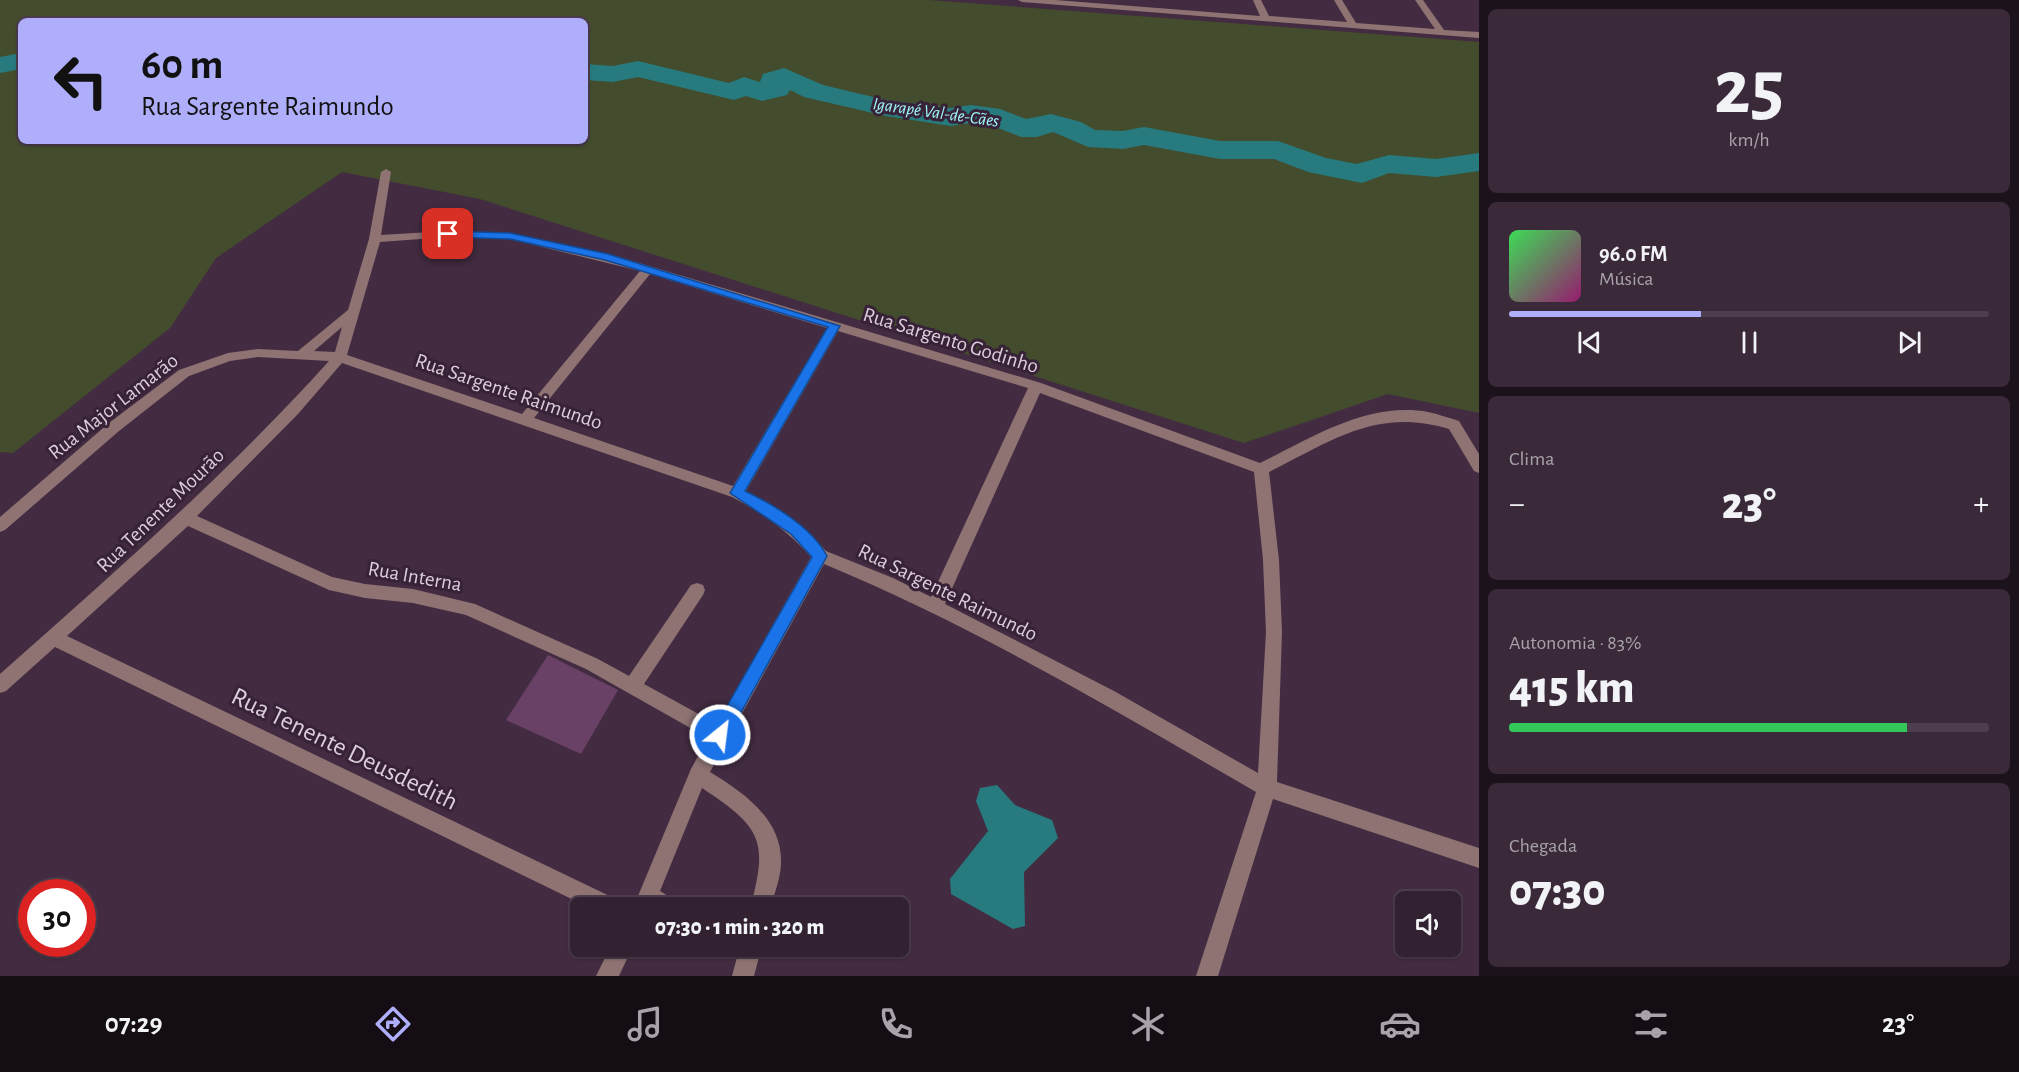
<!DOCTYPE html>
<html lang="pt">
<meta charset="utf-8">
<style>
:root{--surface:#322131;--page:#3a2939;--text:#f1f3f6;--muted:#a8a3ab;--line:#4d3e4d;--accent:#afaefa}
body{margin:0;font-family:"Alegreya Sans",sans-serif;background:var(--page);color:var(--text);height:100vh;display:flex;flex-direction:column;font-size:22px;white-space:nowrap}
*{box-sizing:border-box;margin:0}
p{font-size:20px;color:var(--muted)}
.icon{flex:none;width:33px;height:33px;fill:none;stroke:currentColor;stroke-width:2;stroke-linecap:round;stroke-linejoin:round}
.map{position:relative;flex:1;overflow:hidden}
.panel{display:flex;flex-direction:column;gap:9px;padding:9px;background:#1c121b;width:540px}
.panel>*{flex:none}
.top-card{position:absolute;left:18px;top:18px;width:570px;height:126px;border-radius:9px;box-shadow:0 2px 4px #0004,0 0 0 2px var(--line);background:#afaefa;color:#111;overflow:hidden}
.fabs{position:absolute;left:1395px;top:891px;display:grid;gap:12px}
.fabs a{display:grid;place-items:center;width:66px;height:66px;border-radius:9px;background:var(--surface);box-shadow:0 2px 4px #0004,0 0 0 2px var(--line);font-size:30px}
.speed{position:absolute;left:18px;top:879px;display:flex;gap:12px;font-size:30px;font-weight:700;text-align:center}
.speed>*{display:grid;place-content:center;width:78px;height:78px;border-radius:50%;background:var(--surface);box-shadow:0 2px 4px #0004,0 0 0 2px var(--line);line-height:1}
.speed .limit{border:9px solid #d22;background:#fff;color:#111}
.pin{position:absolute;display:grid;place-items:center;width:51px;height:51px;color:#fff;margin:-26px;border-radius:12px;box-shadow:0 3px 9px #0006}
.me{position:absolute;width:66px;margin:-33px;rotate:29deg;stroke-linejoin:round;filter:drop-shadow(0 0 4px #0008)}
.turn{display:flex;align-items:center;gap:21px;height:126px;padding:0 24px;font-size:27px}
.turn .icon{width:78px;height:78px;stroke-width:2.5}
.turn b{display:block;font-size:42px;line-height:51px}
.big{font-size:45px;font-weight:800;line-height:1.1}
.panel .tile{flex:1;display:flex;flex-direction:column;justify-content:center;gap:9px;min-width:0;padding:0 21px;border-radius:9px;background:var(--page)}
.panel .dial{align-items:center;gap:0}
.dial b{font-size:78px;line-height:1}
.song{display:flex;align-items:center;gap:18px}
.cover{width:72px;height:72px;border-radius:9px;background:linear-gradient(135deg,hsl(130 70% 55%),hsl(320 70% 35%))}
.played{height:6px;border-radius:3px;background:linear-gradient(90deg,var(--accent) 40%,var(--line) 40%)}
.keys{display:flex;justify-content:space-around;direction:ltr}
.heat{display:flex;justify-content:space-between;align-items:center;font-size:33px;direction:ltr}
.charge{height:9px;border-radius:4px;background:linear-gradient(90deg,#34c759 83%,var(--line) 0)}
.trip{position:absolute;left:570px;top:897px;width:339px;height:60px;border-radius:9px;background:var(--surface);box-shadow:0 2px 4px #0004,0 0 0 2px var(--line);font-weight:800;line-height:60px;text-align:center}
.dock{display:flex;height:96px;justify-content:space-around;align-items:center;background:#140d14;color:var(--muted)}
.dock .icon{width:42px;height:42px}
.dock .active{color:var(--accent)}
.dock b{font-size:27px;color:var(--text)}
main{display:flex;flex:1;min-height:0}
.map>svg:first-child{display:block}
.green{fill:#434d2d;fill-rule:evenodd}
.water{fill:#277a7e}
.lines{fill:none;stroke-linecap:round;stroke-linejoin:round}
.river{fill:#277a7e;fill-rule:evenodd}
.building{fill:#694166}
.minor{fill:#8f7373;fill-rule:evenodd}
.route{fill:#1a73e8;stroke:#114b97;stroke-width:1.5}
.labels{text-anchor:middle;stroke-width:6;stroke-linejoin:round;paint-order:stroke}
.far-water-label{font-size:18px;font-style:italic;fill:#9df6fb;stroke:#382237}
.street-label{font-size:21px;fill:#dccdda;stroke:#382237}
.near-street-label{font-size:26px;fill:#dccdda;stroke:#382237}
</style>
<main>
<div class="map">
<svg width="1479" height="976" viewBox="0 0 1479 976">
<rect width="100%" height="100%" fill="#432c41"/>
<path class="green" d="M0,0h929l550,42v371l-91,-19 -144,49 -764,-244 -138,-27 -126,86 -46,70 -157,125 -13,-1zM21,21h564v120h-564z"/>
<path class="water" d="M997,785l18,20 37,15 6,18 -34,34 1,54 -12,3 -62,-35 -1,-15 38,-48 -12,-30 4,-13z"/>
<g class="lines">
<path class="river" d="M21,53v16l-21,4v-16z
M638,61l91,22 15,-6 16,5 3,-8 21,-6 39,17 63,15 65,8 20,-3 29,4 26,10 25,-5 30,8 14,8 28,1 21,-4 76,14h58l48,17 31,6 32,-9 47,4 43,-6v18l-43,6 -47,-4 -27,10 -54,-11 -34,-13h-54l-76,-14 -21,4 -35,-2 -35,-15 -16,5h-16l-28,-11 -22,-3 -20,3 -65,-10 -82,-19 -14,-7 -3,5 -25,6 -16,-5 -12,4 -96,-23 -25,5 -28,-2v-16l28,2z"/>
</g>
<path class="building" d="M548,655l70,35 -37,64 -75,-34z"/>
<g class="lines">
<path class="minor" d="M1018,0h37l205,16 -7,-16h8l8,16 78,6 -13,-22h8l14,23 79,6 -20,-29h8l21,30 35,2v6l-457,-36z
M386,169l5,3 -10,63 67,-4 62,2 102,22 429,128 219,80c51,-25 108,-62 168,-51 10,2 21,6 31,9l20,33v19l-5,-2 -25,-42c-72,-22 -118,12 -180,43l10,88 3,72 -5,150 202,66v20l-206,-69 -55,177h-22l60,-184c-140,-81 -282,-166 -432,-228l-114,208c33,20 72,47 71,90 0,16 -7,31 -10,46h-21c19,-68 11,-81 -48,-120l-42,103 16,10 3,7h-46l58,-139 17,-31 -122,-69 -120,-54 -53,-12 -48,-5 -36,-8 -141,-64 -121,110 553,265 3,7h-33l-535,-261 -49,44 -6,2v-19c114,-101 227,-200 329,-313l-71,-4 -28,4 -41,15 -70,55 -114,99 -5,2v-15l109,-94 70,-53 49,-17 30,-4 40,2 50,-41 21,-71 12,-67zM448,237l62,2 130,32 -118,143 -175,-59 33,-113zM650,274l177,54 -94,158 -199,-68zM342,327l-7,25 -21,-1zM838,331l190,57 -97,209 -38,-19 -67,-27 -24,-25 -56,-35zM342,363l390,134c30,16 56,34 79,60l-94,167 -73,-40 59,-89 2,-5 -2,-5 -6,-2 -6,2 -62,91 -31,-17 -123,-55 -62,-15 -48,-5 -33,-7 -135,-61 101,-102zM1040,393l214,79 9,88 3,72 -8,141 -144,-82 -169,-87z
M611,946h22l-14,30h-23z
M740,946h22l-8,30h-22z"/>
</g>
<path class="route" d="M444,231l66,2 98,21 232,72 -95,165c29,14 66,35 82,65l-101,184 -6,3 -6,-3 -2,-5 2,-6 98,-172 -21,-23 -61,-41 98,-166 -223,-67 -95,-21 -62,-2 -5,-3z"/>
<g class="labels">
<g class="far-water-label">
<text transform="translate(936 112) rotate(8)" y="6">Igarapé Val-de-Cães</text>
</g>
<g class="street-label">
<text transform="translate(951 340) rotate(17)" y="7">Rua Sargento Godinho</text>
<text transform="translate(509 391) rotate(19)" y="7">Rua Sargente Raimundo</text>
<text transform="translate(113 406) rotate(-38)" y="7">Rua Major Lamarão</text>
<text transform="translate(160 510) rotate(-44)" y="7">Rua Tenente Mourão</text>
<text transform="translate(415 576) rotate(10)" y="7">Rua Interna</text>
<text transform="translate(948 592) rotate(26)" y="7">Rua Sargente Raimundo</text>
</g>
<g class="near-street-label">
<text transform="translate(345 748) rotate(26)" y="9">Rua Tenente Deusdedith</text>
</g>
</g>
</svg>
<div class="fabs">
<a><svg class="icon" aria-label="sound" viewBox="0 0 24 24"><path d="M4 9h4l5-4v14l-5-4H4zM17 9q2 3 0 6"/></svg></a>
</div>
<div class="speed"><div class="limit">30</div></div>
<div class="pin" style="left:448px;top:234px;background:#d93025"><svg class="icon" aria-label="arrive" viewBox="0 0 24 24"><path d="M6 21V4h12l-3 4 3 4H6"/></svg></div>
<svg class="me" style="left:720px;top:735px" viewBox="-20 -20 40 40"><circle r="17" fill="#1a73e8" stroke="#fff" stroke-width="3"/><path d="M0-11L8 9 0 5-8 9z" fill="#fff"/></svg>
<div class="trip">07:30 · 1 min · 320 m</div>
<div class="top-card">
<div class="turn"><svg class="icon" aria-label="left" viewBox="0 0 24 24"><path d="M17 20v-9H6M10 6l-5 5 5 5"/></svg><div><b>60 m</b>Rua Sargente Raimundo</div></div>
</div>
</div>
<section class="panel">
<div class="tile dial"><b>25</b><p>km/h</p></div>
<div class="tile">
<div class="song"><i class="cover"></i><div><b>96.0 FM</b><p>Música</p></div></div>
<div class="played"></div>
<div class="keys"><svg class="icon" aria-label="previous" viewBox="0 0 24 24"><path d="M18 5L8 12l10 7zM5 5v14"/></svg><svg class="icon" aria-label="pause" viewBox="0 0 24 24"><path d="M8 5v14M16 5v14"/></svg><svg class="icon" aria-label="next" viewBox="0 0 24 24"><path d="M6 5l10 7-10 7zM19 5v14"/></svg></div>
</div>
<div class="tile"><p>Clima</p>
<div class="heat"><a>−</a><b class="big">23°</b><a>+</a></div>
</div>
<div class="tile"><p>Autonomia · 83%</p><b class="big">415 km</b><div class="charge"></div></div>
<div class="tile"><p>Chegada</p><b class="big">07:30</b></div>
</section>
</main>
<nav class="dock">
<b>07:29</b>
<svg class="icon active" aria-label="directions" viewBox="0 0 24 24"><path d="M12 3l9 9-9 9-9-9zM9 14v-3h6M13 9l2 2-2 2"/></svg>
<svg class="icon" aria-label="music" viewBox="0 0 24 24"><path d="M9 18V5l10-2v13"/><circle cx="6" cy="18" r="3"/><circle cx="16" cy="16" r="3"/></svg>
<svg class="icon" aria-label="phone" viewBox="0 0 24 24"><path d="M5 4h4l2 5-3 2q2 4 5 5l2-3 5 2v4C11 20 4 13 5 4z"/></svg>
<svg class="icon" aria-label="climate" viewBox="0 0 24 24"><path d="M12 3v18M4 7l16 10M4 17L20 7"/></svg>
<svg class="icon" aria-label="car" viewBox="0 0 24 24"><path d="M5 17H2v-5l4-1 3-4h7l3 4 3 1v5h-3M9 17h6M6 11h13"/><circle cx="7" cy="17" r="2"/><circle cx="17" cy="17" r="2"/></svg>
<svg class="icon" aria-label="filters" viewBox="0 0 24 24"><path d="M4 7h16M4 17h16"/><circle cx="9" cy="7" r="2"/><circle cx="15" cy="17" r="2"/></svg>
<b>23°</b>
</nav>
